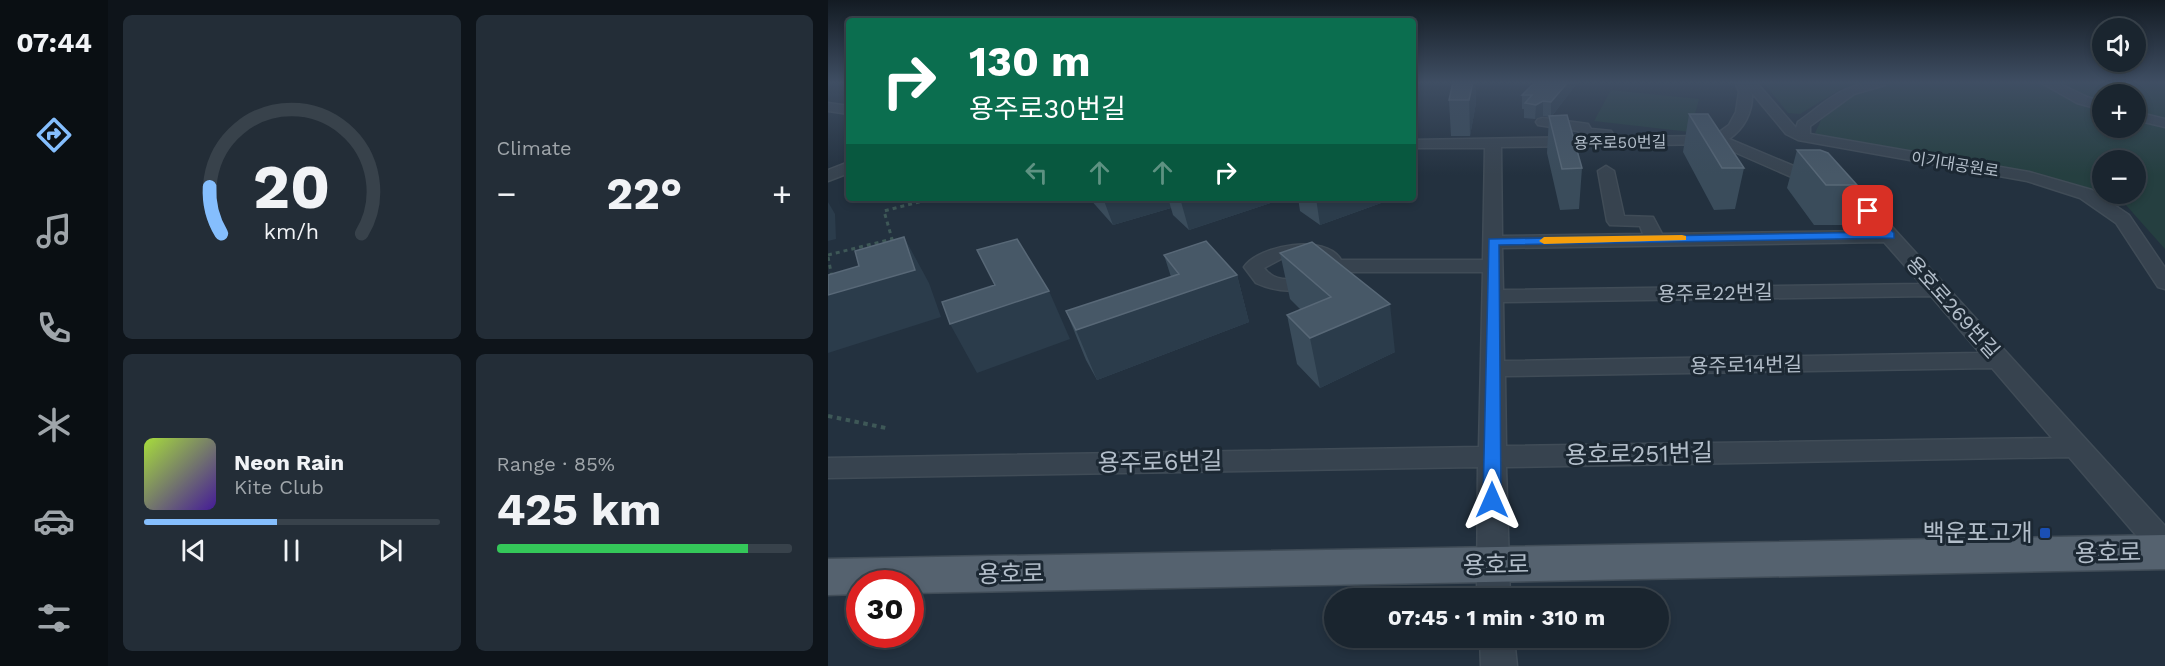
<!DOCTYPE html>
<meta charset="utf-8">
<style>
:root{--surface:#1a252f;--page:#232d37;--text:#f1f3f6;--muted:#9fa5aa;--line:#38424b;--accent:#85befd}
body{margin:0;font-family:"Work Sans","Noto Sans KR",sans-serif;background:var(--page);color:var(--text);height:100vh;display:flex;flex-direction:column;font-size:22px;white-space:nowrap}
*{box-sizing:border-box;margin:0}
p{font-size:20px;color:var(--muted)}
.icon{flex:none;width:33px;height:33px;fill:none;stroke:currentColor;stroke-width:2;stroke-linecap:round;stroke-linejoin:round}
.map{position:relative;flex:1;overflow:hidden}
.details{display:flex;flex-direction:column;gap:15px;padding:15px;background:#0e141a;width:720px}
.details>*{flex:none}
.top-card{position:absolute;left:18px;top:18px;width:570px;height:183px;border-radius:6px;box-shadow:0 3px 9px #0003,0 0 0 2px var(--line);background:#0b6e4f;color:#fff;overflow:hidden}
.tools{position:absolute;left:1264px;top:18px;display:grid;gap:12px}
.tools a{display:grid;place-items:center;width:54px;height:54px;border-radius:50%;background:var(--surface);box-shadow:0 3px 9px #0003,0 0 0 2px var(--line);font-size:30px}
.speed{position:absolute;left:18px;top:570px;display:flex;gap:12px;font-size:30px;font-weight:700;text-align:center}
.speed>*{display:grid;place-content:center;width:78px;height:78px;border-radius:50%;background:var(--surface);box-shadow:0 3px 9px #0003,0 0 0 2px var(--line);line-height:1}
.speed .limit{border:9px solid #d22;background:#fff;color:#111}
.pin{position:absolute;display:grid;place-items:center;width:51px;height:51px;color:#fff;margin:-26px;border-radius:12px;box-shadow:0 3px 9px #0006}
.me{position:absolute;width:66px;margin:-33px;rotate:0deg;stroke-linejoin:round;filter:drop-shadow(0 0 4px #0008)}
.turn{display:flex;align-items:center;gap:21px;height:126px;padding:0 24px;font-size:27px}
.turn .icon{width:78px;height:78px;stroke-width:2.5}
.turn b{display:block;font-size:42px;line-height:51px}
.lanes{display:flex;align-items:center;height:57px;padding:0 24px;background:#0003;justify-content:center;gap:30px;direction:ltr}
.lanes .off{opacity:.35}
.big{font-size:45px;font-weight:700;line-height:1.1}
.details .card{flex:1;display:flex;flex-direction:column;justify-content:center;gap:9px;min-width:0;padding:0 21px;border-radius:9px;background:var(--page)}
.details .dial{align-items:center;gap:0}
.dial svg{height:156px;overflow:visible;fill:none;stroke:var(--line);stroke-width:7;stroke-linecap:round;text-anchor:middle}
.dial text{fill:var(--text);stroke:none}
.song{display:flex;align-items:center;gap:18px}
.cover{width:72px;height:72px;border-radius:9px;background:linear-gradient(135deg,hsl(80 70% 55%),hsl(260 70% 35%))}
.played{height:6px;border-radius:3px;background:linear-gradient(90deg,var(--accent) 45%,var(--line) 45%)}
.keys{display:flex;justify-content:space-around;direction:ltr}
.heat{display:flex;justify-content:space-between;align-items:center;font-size:33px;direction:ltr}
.charge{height:9px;border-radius:4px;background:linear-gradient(90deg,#34c759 85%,var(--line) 0)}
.details .tiles{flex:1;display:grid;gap:15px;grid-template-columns:repeat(2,1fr)}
.trip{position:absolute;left:496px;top:588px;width:345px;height:60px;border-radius:30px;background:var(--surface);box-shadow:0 3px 9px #0003,0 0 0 2px var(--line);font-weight:700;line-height:60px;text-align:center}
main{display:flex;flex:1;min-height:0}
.menu{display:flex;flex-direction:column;width:108px;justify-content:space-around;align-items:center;background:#0a0f13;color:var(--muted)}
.menu .icon{width:42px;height:42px}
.menu .on{color:var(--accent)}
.menu b{font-size:27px;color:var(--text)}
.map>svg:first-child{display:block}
.green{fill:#253f40;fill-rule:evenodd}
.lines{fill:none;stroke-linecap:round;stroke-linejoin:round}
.minor-casing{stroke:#404c57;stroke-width:3}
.major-casing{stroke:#404c57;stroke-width:3}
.path-far1{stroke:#3e5857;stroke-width:3;stroke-dasharray:4 4;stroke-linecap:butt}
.path{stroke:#3e5857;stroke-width:4;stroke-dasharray:4.5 4.5;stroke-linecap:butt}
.minor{fill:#37434f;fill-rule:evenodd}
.major{fill:#55626f;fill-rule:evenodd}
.wall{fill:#3a4c5b}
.shaded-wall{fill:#2b3c4b}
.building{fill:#475867;stroke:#586877;stroke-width:1.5}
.route{fill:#1a73e8;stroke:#114b97;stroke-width:1.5}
.slow{fill:#f59e0b}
.transit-dot{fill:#1a4fb4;stroke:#1c2833;stroke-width:2}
.labels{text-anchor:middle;stroke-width:6;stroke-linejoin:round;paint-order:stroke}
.far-street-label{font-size:16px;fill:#b3beca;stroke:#1c2833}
.street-label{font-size:20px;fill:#b3beca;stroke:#1c2833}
.near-street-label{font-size:24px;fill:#b3beca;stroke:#1c2833}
.near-poi-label{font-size:24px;fill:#b3beca;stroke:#1c2833;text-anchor:end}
</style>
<main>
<nav class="menu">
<b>07:44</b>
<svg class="icon on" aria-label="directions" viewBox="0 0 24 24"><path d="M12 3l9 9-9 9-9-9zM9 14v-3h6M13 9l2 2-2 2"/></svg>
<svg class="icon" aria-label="music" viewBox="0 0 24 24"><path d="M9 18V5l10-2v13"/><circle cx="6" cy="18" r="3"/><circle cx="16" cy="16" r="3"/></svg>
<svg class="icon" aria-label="phone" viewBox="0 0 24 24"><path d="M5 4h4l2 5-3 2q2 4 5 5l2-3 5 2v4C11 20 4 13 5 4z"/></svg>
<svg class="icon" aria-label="climate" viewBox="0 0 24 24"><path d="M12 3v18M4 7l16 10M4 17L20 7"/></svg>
<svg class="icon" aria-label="car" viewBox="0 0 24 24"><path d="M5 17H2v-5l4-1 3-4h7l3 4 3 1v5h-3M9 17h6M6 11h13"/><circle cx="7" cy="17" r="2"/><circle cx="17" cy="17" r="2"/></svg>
<svg class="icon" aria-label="filters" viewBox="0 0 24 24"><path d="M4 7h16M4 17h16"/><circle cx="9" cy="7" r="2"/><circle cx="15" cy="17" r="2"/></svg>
</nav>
<section class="details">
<div class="tiles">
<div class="card dial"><svg viewBox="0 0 100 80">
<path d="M14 69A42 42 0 1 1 86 69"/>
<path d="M14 69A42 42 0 0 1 8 45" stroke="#85befd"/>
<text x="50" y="56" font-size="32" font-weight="700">20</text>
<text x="50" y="72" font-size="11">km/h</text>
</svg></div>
<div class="card"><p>Climate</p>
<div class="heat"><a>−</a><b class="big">22°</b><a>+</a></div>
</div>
<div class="card">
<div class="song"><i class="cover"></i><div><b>Neon Rain</b><p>Kite Club</p></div></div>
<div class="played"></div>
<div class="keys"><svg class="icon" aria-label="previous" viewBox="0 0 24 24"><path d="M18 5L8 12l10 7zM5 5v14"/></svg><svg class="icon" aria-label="pause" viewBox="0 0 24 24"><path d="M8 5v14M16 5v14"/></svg><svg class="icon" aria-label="next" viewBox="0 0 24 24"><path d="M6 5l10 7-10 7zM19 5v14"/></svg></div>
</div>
<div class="card"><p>Range · 85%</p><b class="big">425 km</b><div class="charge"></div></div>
</div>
</section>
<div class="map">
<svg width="1337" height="666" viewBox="0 0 1337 666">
<rect width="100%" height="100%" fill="#23313f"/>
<path class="green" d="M935,82h108l-30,7 -41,25 -12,-1z
M1066,82h271v167l-48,-54 -7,-1h26v-34h-33v32l-158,-38 -119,-13 -11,-8 6,-13 34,-28zM1275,94h33v34h-33z
M783,90l88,9 -9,33 -96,-11z"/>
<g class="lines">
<defs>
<path id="minor" d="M907,82h21l40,46 2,-6c33,-24 46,-40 89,-40l-2,3 -31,9 -44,32v8l219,38 63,18 37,25 36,53v21l-7,-2 -42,-64 -36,-25 -53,-17 -229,-41 -12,-6 -34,-41c1,19 -8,36 -23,46l134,56 302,331v34l-11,-4 -85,-99 -563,10 4,131h-33l1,-131 -650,11v-20l651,-11 4,-175h-144c-21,22 -57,23 -83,11l-12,-16c15,-22 82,-34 97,-7h142l2,-112h-72v-8l174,-3 -5,-1 -4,-5 -40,-6 -2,-3 2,-3 5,-1 45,6 3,5 20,2 2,3 -2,3 103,-1 15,-11 7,-13 3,-20zM888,144l135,59 24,28 -213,3 -9,-17 -29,-1 -10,-45 -8,-5 -8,5 9,50 3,4 30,1 3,8 -141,2 -1,-89zM1056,242l37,42 -418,6 -1,-42zM470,256l23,5 2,4c-14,14 -45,22 -59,3l17,-9zM1103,296l49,57 -476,8 -1,-59zM1164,368l60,70 -546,8 -1,-70z
M1212,82h16l31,15 16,5v8l-26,-7z
M0,103l21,3v8l-21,-3z
M1308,112l29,7v8l-29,-7z
M21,162v11l-21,8v-11z
M652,638h34l3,28h-36z"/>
<path id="major" d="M1337,535v34l-1255,24v-9h-50v10l-32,1v-36z"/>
</defs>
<use href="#minor" class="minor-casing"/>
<use href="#major" class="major-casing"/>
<path class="path-far1" d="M0,255l64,-16 -8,-28 50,-13
M0,257l4,20"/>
<path class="path" d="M0,416l58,12"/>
<use href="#minor" class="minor"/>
<use href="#major" class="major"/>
</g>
<path class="wall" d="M625,82h22l1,21 -6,33h-19l-2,-36z
M707,82h43l-26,34 30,52 -3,41 -19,1 -13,-57 2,-36 -6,-1 -8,3 -11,-1v-9h-2v-14z
M861,114l55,54 -9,41 -21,1 -31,-58z
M969,150l60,35 -13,40h-30l-27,-37z
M261,198h197l-97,32 -16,-15 -2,-7 -58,17z
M470,198h97l-75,27 -20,-14z
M452,253l115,99 -75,36 -23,-24 -10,-49 14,-5 -11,-11z
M336,255l73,20 12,47 -152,58 -11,-20 -20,-49 105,-34z"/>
<path class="shaded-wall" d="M644,82h3l1,21 -6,33 -1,-36z
M740,82h10l-27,35v-15z
M715,101v15l-8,3 1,-14z
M275,198h65l3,10 -58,17z
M352,198h106l-97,32z
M488,198h79l-75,27z
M0,202l7,12 1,25 -8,2z
M76,237l25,46 12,34 -113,36v-58z
M409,275l12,47 -152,58 -21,-50z
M221,291l21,48 -93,34 -27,-49z
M562,304l5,48 -75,36 -10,-50z"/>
<path class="building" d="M625,82h20l-4,18h-20z
M707,82h33l-17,20 -8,-1 -7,4 -11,-2 7,-8h-10z
M861,114h19l36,54h-22z
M739,115l15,53 -20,1 -13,-53z
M969,150h23l8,3 29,32h-31z
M76,237l11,33 -87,25v-20l31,-9 -4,-15z
M189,239l32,52 -99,33 -8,-22 53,-17 -18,-35z
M378,241l31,34 -161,55 -10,-19 113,-37 -15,-19z
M484,242l78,62 -80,34 -23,-23 44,-18 -51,-44z"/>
<linearGradient id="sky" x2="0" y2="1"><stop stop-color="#131b23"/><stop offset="0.47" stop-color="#3f4e63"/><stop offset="1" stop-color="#3f4e63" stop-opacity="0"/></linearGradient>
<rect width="1337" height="175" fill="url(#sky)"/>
<path class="route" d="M1040,208l3,1 23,24v5l-395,7 2,255 -2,5 -7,2 -6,-2 -3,-5 6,-261 392,-7 -19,-21z"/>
<path class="slow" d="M854,235l4,1v4l-142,4 -5,-3 5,-4z"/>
<rect class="transit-dot" x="1211" y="527" width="12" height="12" rx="3"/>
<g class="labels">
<g class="far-street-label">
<text transform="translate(792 142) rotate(-1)" y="6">용주로50번길</text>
<text transform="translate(1127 164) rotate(9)" y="6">이기대공원로</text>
</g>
<g class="street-label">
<text transform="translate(887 293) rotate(-1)" y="7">용주로22번길</text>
<text transform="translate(1125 307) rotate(48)" y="7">용호로269번길</text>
<text transform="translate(918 365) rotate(-1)" y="7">용주로14번길</text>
</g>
<g class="near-street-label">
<text transform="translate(811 454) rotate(-1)" y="8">용호로251번길</text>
<text transform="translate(332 462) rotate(-1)" y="8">용주로6번길</text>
<text transform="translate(1280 553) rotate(-1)" y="8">용호로</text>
<text transform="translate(668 565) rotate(-1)" y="8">용호로</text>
<text transform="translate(183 574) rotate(-1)" y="8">용호로</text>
</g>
<g class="near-poi-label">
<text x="1205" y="541">백운포고개</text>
</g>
</g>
</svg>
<div class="tools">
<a><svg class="icon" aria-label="sound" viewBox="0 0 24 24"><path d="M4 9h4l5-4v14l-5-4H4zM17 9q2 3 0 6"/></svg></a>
<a>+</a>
<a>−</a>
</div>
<div class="speed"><div class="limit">30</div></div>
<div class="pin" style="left:1040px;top:211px;background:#d93025"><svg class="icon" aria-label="arrive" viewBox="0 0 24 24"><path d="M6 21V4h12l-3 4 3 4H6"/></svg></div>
<svg class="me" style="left:664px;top:500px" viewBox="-20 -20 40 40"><path d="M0-17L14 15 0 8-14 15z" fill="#1a73e8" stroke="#fff" stroke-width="4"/></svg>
<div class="trip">07:45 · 1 min · 310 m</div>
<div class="top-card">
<div class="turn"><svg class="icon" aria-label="right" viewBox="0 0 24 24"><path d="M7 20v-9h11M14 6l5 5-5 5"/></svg><div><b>130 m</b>용주로30번길</div></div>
<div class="lanes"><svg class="icon off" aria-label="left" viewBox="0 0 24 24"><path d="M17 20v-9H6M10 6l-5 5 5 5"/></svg><svg class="icon off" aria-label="ahead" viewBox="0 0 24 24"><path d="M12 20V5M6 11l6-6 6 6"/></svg><svg class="icon off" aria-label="ahead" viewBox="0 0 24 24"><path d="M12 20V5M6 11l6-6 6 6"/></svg><svg class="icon" aria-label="right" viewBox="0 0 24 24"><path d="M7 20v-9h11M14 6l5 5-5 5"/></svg></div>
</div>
</div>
</main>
